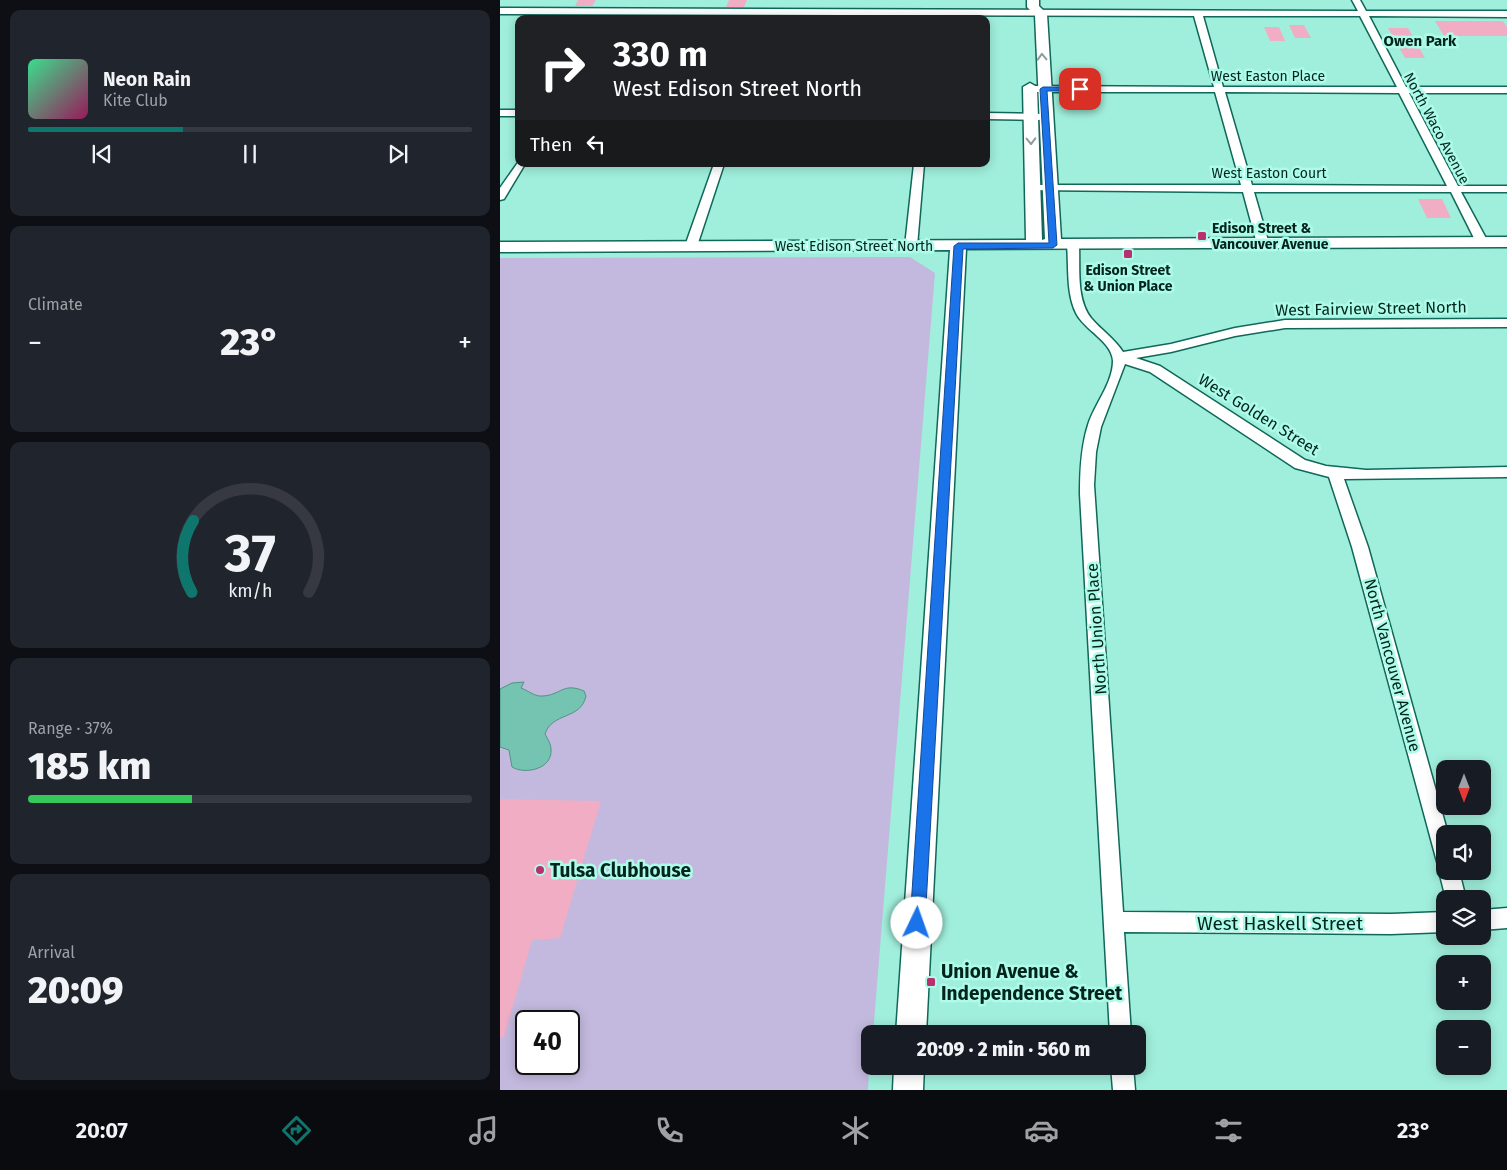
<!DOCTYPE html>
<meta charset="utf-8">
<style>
:root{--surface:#171b24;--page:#20242c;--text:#f1f3f6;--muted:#9ea1a6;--line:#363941;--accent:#0f766e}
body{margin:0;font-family:"Fira Sans",sans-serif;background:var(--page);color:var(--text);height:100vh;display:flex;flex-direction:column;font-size:19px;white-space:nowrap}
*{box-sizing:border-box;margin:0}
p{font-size:16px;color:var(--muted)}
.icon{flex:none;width:28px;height:28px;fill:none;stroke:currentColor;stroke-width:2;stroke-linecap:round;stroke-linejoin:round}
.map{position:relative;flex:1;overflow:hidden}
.sheet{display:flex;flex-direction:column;gap:10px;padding:10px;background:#0d0f14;width:500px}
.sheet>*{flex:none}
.banner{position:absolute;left:15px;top:15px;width:475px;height:152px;border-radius:10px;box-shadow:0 2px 12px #0003;background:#202124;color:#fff;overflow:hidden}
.needle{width:32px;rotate:180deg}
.fabs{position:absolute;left:936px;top:760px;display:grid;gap:10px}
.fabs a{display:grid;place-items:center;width:55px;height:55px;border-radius:10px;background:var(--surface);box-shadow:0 2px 12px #0003;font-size:25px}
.speed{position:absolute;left:15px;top:1010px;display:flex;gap:10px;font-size:25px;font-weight:700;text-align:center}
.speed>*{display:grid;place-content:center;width:65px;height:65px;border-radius:50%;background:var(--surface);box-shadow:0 2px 12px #0003;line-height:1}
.speed .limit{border:2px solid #111;border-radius:8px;background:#fff;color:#111}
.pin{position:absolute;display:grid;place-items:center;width:42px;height:42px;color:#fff;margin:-21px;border-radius:10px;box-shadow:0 2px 8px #0006}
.me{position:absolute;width:55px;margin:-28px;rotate:3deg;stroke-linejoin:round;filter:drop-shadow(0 0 4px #0008)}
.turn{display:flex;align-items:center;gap:18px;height:105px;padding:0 15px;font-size:22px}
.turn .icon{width:65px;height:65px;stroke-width:2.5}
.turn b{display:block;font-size:35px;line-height:42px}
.then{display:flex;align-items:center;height:48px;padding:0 15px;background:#0003;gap:10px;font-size:19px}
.big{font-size:38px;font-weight:800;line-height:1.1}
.sheet .widget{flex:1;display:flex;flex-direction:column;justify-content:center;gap:8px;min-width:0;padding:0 18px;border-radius:10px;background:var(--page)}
.sheet .dial{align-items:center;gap:0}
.dial svg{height:130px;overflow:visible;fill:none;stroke:var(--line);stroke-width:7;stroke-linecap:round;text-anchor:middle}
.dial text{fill:var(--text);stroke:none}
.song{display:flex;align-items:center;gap:15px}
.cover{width:60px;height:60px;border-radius:8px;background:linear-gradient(135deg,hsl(150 70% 55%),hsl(330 70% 35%))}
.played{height:5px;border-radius:2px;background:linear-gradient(90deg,var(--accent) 35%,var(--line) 35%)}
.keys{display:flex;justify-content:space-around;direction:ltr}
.heat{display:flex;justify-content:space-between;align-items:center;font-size:28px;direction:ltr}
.charge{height:8px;border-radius:4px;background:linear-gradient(90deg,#34c759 37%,var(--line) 0)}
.trip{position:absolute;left:361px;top:1025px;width:285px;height:50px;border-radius:10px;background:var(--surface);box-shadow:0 2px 12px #0003;font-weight:800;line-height:50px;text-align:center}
.menu{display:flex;height:80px;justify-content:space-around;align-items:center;background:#090b0e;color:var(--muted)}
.menu .icon{width:35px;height:35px}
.menu .on{color:var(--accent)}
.menu b{font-size:22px;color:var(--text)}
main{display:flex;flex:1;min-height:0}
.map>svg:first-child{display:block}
.green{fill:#c3b9de;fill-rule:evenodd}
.water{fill:#75c3b1;stroke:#529385}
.building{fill:#f0adc4}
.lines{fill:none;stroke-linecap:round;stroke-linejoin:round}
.street-casing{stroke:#0f6859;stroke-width:3}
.secondary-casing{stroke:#0f6859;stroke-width:3}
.street{fill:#fff;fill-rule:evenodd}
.secondary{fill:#fff;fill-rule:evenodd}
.oneway{stroke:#8d9c99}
.route{fill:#1a73e8;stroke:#114b97}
.poi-dot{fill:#b9306f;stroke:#adfce9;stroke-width:2}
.labels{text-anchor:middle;stroke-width:5;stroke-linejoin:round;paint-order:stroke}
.far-street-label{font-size:14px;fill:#02241d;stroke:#adfce9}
.far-poi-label{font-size:14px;font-weight:bold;fill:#02241d;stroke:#adfce9;text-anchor:start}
.far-neighbourhood-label{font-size:15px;font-weight:bold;fill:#02241d;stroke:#adfce9}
.street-label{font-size:16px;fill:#02241d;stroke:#adfce9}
.near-poi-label{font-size:19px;font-weight:bold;fill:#02241d;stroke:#adfce9;text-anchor:start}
.near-street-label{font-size:19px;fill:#02241d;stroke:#adfce9}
</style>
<main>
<section class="sheet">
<div class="widget">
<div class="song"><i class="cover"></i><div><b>Neon Rain</b><p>Kite Club</p></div></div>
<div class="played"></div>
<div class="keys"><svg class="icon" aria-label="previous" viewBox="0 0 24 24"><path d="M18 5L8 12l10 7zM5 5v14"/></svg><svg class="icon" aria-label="pause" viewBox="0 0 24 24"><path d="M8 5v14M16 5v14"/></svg><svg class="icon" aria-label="next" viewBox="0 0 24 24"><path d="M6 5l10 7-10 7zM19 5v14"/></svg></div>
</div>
<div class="widget"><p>Climate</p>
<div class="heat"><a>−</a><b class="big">23°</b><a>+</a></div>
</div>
<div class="widget dial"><svg viewBox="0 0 100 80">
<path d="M14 69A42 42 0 1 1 86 69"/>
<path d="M14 69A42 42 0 0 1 15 25" stroke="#0f766e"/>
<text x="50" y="56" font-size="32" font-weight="700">37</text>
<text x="50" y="72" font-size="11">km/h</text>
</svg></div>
<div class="widget"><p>Range · 37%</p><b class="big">185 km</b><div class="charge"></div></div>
<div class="widget"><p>Arrival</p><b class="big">20:09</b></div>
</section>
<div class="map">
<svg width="1007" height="1090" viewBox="0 0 1007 1090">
<rect width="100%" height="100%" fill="#a0efdc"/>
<path class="green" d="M410,257l25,16 -62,761h-3l-2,56h-368v-832zM26,1021h43v43h-43z"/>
<path class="water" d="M24,682l-3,6c8,3 14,9 22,8 18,-1 20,-14 41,-5l2,5c-5,24 -34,16 -41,38 2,4 6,10 6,15 2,20 -26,26 -39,18l-3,-17 -9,-3v-58l12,-6z"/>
<path class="building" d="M78,0h18l-4,6h-17z
M229,0h18l-3,7h-18z
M935,21h68l4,6v9h-63z
M789,25h15l7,13h-16z
M764,27h15l6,14h-15z
M888,28h20l17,30h-20z
M918,199h24l9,19h-24z
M0,799l101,2 -41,137 -28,2 -28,97h-4z"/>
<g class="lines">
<defs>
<path id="street" d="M852,0h8l6,11h141v6l-138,-1 37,71h101v6h-98l49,93h49v6h-46l27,50 -2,2 -4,1 -6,-3 -25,-50h-197l15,52 -6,3 -6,-3 -14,-52 -215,-2 -1,-2 5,-3h209l-26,-93h-185l-5,-3 5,-3 184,1 -20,-71 -694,-2v-6l858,3zM703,16h157l37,71h-174zM725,92l174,1 48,93 -195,-1z
M0,110h19v6h-19z
M486,113l59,1 5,3 -5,3 -59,-1z
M19,161v3h6l-21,35 -4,1v-12z
M214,164h10l-27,82 -6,3 -4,-1 -2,-2z
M414,164h10l-7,82 -6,3 -6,-3z
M573,242l6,3c1,22 -3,54 12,73 10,12 23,20 32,34l48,-8 64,-16 50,-8 222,-1v8l-222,1 -50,8 -64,16 -35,6 24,8 145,94 21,6 40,4 141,-3v10l-163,2 24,68 80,287h-3v37h14l7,28h-20l-7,-28 3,-5 -4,-1 -2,-7 -84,-311 -23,-70 -34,-9 -145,-96 -25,-8 -24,63 -5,25 -2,33 29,427 268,2 54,-2v20l-54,2 -267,-2 7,102h-21l-30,-540c0,-23 1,-47 8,-69 6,-20 25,-42 25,-64 -1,-20 -29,-31 -37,-48 -10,-20 -7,-46 -9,-68z
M1007,908v20l-25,2v-20z
M611,1066h22l2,24h-22z"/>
<path id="secondary" d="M527,0h12v6l8,8 14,225 446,-2v10l-541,2 -40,785h-30l54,-784 -450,2v-10l526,-2 -3,-153 7,-4 7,4 5,153 3,-1 -10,-224 -8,-8z
M394,1066h30l-1,24h-30z"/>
</defs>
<use href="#street" class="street-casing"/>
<use href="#secondary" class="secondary-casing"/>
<use href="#street" class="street"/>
<use href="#secondary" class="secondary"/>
</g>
<defs><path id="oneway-chevron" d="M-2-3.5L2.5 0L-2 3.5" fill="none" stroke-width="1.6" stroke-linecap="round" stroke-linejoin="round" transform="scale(1.25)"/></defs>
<g class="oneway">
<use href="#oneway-chevron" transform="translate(542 57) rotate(-92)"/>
<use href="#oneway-chevron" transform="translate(531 141) rotate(89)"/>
</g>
<path class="route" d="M543,87h37l3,2 -3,2h-33l10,154 -4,3 -90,1 -38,674 -2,6 -6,2 -5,-2 -2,-6 44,-677 4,-3h91l-9,-154z"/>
<g class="poi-dot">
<rect x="697" y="231" width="10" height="10" rx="2.5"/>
<rect x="623" y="249" width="10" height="10" rx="2.5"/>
<circle cx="40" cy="870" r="5"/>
<rect x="426" y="977" width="10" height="10" rx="2.5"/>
</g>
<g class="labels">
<g class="far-street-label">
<text x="768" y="81">West Easton Place</text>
<text transform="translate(937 128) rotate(62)" y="5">North Waco Avenue</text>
<text x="769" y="178">West Easton Court</text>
<text x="354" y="251">West Edison Street North</text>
</g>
<g class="far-poi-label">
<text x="712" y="233">Edison Street &amp;<tspan x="712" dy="16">Vancouver Avenue</tspan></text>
<text x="628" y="275" text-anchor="middle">Edison Street<tspan x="628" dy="16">&amp; Union Place</tspan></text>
</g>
<g class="far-neighbourhood-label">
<text x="920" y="46">Owen Park</text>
</g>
<g class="street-label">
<text transform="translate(871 308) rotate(-1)" y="6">West Fairview Street North</text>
<text transform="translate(759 414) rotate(32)" y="6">West Golden Street</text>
<text transform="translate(596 629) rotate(-94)" y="6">North Union Place</text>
<text transform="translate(893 665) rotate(75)" y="6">North Vancouver Avenue</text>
</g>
<g class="near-poi-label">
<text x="50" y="877">Tulsa Clubhouse</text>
<text x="441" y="978">Union Avenue &amp;<tspan x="441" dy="22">Independence Street</tspan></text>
</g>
<g class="near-street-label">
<text x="780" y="930">West Haskell Street</text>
</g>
</g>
</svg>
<div class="fabs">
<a><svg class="needle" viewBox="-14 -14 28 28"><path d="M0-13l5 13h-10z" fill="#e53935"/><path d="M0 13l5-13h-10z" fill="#9ea1a6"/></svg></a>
<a><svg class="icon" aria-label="sound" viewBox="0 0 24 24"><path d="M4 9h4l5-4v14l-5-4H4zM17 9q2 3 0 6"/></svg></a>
<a><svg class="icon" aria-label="layers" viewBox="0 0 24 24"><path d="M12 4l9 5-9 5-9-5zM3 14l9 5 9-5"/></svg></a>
<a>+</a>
<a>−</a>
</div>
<div class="speed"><div class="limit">40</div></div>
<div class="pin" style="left:580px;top:89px;background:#d93025"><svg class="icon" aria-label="arrive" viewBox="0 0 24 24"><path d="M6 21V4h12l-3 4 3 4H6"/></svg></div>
<svg class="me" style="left:417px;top:923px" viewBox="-20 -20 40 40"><circle r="19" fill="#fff"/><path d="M0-13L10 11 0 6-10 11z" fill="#1a73e8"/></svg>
<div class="trip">20:09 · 2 min · 560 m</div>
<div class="banner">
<div class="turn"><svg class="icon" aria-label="right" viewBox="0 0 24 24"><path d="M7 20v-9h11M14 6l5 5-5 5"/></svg><div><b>330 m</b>West Edison Street North</div></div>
<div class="then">Then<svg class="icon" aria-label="left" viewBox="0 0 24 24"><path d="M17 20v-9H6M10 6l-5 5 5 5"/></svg></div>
</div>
</div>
</main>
<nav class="menu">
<b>20:07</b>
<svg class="icon on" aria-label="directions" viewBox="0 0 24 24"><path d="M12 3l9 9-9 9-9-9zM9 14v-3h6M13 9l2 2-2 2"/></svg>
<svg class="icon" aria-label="music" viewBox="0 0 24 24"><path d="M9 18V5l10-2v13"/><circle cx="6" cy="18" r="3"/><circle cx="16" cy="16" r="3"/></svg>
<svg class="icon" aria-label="phone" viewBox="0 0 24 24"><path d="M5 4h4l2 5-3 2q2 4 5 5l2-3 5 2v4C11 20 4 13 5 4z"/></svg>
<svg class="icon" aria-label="climate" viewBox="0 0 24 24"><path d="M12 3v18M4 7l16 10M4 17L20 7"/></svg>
<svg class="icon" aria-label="car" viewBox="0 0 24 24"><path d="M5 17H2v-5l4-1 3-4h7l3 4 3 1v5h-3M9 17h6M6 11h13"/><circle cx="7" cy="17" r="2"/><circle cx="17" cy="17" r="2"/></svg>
<svg class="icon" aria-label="filters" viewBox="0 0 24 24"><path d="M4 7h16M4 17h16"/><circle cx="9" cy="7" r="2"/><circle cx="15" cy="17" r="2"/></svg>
<b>23°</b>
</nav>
